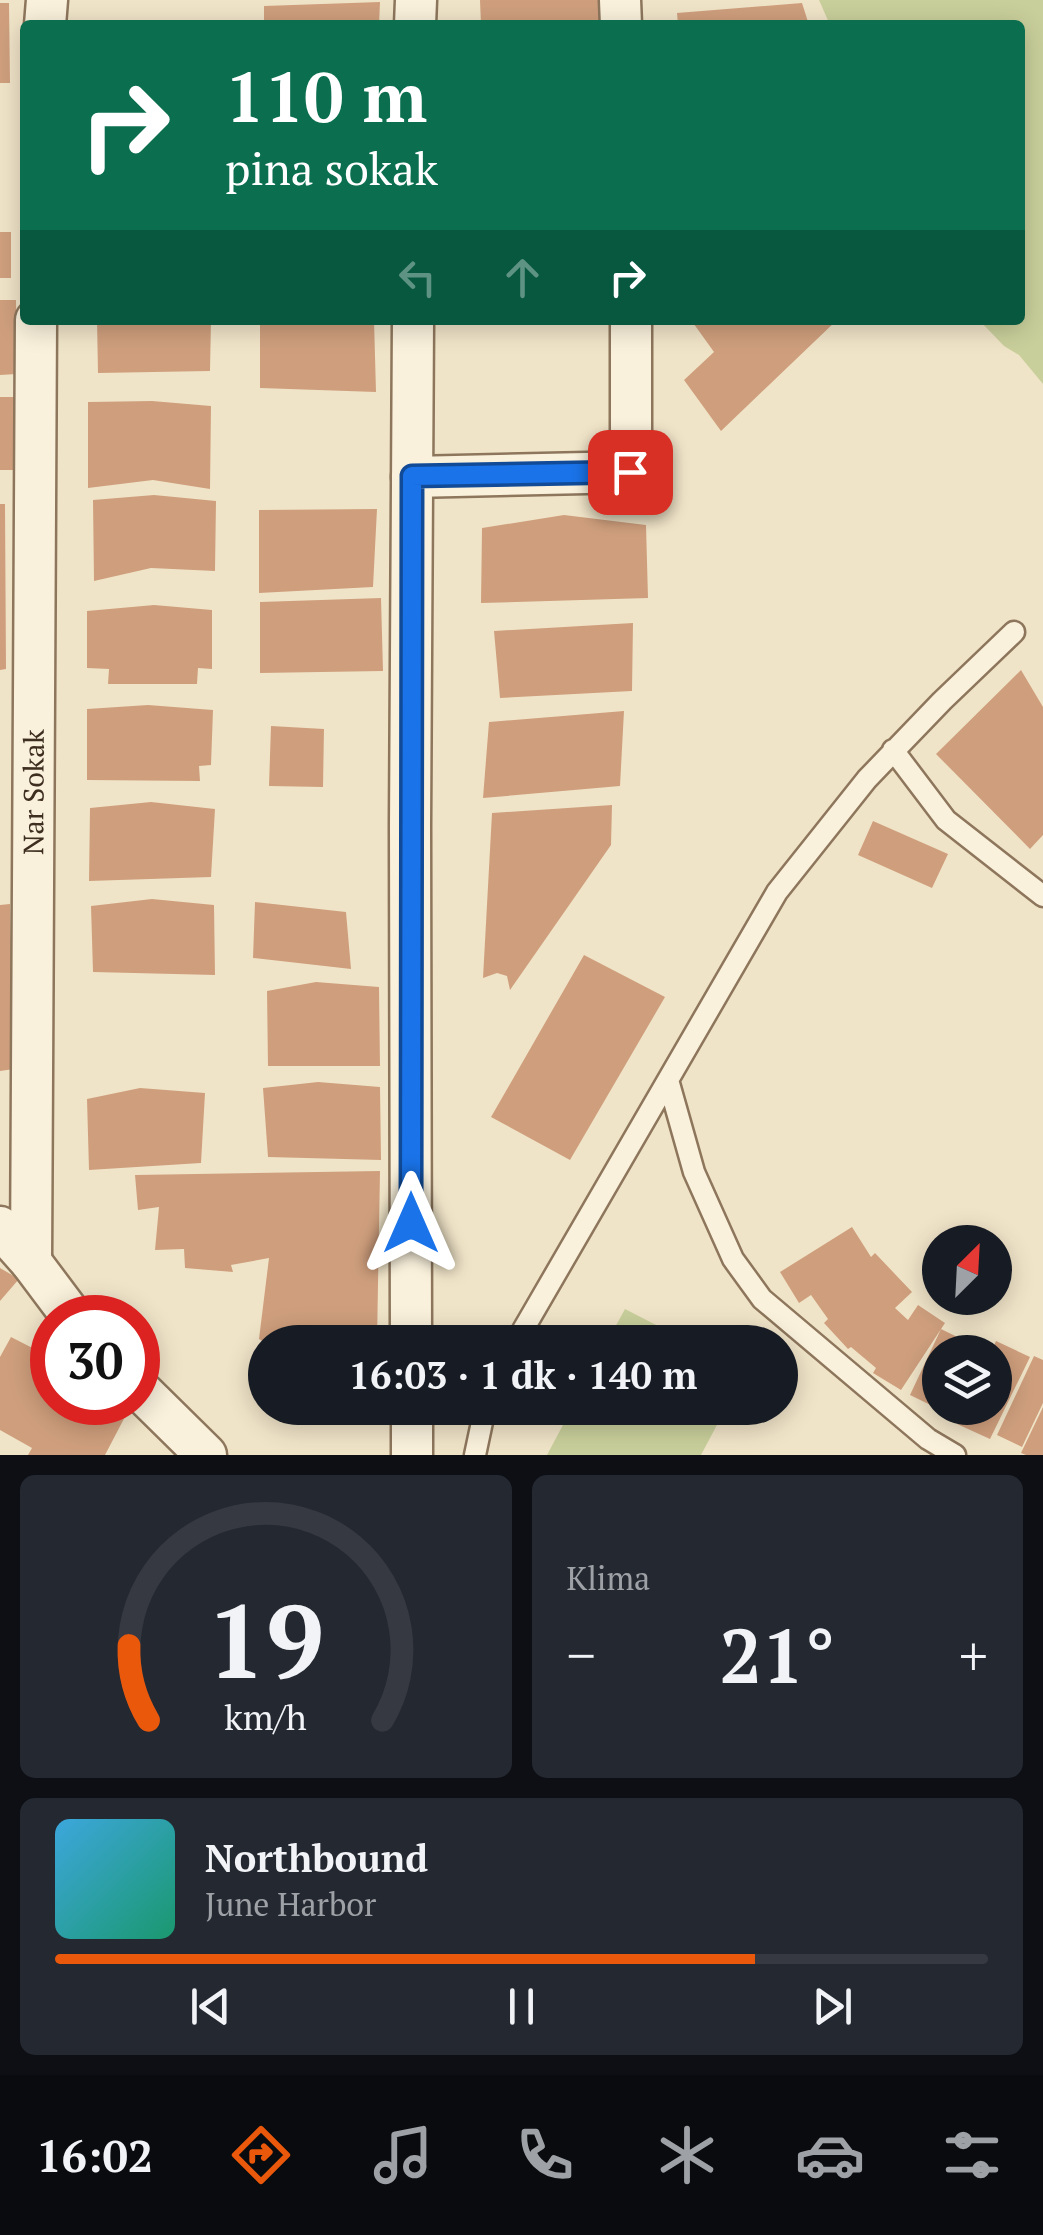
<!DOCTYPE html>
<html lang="tr">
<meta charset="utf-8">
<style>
:root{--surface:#171b24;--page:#242831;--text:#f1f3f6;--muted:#9ea1a6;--line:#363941;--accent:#ea580c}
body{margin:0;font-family:"PT Serif",serif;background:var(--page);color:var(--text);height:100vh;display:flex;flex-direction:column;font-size:38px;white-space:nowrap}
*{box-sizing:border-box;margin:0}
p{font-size:32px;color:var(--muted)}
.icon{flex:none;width:55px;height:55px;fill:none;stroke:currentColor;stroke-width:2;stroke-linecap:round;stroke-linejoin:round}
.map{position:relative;height:1455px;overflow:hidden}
.drawer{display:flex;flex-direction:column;gap:20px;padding:20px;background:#0d0f14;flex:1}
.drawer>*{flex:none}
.guide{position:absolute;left:20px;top:20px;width:1005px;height:305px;border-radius:10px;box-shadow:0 5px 25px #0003;background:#0b6e4f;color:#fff;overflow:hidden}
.needle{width:65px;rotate:24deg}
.tools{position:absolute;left:922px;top:1225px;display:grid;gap:20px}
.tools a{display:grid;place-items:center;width:90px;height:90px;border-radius:50%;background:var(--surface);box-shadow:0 5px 25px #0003;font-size:50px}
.speed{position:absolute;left:30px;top:1295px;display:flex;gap:20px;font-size:50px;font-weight:700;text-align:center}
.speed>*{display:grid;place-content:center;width:130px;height:130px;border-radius:50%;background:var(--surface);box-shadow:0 5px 25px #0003;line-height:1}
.speed .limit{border:15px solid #d22;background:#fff;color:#111}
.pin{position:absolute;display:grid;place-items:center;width:85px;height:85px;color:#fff;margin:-42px;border-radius:20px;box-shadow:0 5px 15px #0006}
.me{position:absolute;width:110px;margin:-55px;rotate:0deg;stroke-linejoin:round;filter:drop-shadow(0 0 8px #0008)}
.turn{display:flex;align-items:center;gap:35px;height:210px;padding:0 40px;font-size:45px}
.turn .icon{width:130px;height:130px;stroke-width:2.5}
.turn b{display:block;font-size:70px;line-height:85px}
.lanes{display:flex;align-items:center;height:95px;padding:0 40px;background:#0003;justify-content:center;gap:50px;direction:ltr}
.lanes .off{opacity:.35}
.big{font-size:75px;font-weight:600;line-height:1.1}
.drawer .card{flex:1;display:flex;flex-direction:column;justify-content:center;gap:15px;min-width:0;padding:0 35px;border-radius:15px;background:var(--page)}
.drawer .dial{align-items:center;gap:0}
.dial svg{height:260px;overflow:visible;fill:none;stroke:var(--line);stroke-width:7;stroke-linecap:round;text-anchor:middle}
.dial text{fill:var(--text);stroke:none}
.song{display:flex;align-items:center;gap:30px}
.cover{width:120px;height:120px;border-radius:15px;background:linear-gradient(135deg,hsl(200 70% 55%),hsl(160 70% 35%))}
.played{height:10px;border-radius:5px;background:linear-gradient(90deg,var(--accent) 75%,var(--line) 75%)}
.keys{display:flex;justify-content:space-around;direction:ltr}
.heat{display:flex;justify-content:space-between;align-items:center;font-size:55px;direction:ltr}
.drawer .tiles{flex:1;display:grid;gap:20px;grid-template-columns:1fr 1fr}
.card:last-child{grid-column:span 2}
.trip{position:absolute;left:248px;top:1325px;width:550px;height:100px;border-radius:50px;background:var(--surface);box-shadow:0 5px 25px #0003;font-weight:600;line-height:100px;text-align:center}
.dock{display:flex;height:160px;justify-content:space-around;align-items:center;background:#090b0e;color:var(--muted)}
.dock .icon{width:70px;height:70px}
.dock .selected{color:var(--accent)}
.dock b{font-size:45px;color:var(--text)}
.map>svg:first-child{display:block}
.green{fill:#c9cf9b}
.building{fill:#cf9f7d}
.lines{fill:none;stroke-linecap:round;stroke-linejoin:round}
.lane-casing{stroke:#8d765c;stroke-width:25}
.street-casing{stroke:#8d765c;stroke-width:45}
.lane{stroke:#faf1dc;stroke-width:20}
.street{stroke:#faf1dc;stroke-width:40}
.route-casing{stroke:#114b97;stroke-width:25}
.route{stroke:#1a73e8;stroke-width:18}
.labels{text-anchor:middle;stroke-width:10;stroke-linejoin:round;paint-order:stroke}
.street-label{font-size:28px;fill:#3d2e20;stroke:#f7eed8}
</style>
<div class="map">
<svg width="1043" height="1455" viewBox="0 0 1043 1455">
<rect width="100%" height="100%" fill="#f0e4c8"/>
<path class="green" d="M819,0h224v384l-24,-29 -15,-9 -25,-26h41v-295h-190z
M625,1309l64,33h-82z
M572,1408h154l-25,47h-154z"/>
<path class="building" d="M480,0h124l1,25h-124z
M380,2l-1,23h-115v-19z
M0,3h9l1,80h-10z
M802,3l7,22h-131l-1,-12z
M0,232h11v46h-11z
M0,300h16l1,74 -17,1z
M97,320h114l-1,51 -112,2z
M260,320h114l2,72 -116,-4z
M691,320h146l-116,111 -37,-51 30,-28z
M0,397h21l1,73h-22z
M152,401l59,5 -1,83 -57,-9 -65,8v-86z
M154,495l62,6 -1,70 -64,-3 -57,13 -1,-81z
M0,504h5l1,165 -6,1z
M377,509l-4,78 -114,6v-83z
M564,515l82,10 2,73 -167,5 1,-75z
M381,598l2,73 -123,2v-71z
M154,605l58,5v59l-14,-1 -1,16h-89l1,-15 -22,-1v-57z
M633,623l-1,68 -132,7 -6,-67z
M1021,670l22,37v128l-13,14 -94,-95z
M148,705l65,5 -2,55 -12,1 1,15 -113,-1v-71z
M624,711l-4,75 -137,12 6,-76z
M271,726l53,3 -1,58 -54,-1z
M151,802l64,7 -4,68 -122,4 1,-73z
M612,805l-1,40 -101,145 -3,-14 -10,-3 -14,5 9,-165z
M873,821l75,33 -16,34 -74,-33z
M152,899l62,6 1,70 -122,-3 -2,-66z
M255,902l91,10 5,57 -98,-11z
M10,904l4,165 -14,2v-166z
M584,955l81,42 -95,163 -79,-43z
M316,982l63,5 1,79h-112l-1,-75z
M318,1082l62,5 1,73 -113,-3 -5,-69z
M140,1088l65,5 -4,70 -112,7 -2,-71z
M380,1171l-3,171h-113l-5,-3 10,-81 -38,7 2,7 -48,-4 -1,-19 -29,1 4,-43 -21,3 -3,-35z
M852,1227l19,30 4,-4 37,39 -17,16 13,12 10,-15 27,18 -44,67 -28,-17 3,-5 -25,-21 -3,2 -24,-26 4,-4 -17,-24 -12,8 -19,-31z
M0,1268l19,11 -19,22z
M941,1329l43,21 -1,2h-43v56h17l-4,8 -43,-21z
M11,1337l41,21v44h58l18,9 -23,44h-77l4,-7 -32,-18v-73z
M996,1341l34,16 -40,82 -33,-15 8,-16h30v-56h-4z
M1034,1356l9,4v43l-21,44 -25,-12z
M1043,1407v48h-17l-5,-2z"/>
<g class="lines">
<defs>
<path id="lane" d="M893,750l53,70 97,76
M668,1080l26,92 39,87 29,40 166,140 27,16
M516,1342l261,-450 90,-113 75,-78 72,-69
M475,1455l10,-47"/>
<g id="street">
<path d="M620,0l1,25"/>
<path d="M45,25l2,-25"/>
<path d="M415,25l1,-25"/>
<path d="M412,477l219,-5v-152"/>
<path d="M0,1227l31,35 42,56"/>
<path id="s1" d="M31,1262l5,-942"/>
<path d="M411,1342l-1,-517 3,-505"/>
<path d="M138,1388l68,67"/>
<path d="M412,1408v47"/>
</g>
</defs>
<use href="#lane" class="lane-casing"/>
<use href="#street" class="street-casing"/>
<use href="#lane" class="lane"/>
<use href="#street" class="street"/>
</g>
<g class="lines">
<defs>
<path id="route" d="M411,1223l1,-747 218,-4"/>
</defs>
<use href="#route" class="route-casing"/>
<use href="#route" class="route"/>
</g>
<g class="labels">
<g class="street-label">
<text dy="10" stroke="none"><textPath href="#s1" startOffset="470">Nar Sokak</textPath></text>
</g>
</g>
</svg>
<div class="tools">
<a><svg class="needle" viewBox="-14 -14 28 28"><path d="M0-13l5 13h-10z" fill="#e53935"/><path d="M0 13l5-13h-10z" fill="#9ea1a6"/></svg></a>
<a><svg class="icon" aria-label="layers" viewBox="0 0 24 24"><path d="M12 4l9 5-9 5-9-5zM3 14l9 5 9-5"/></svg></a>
</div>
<div class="speed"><div class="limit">30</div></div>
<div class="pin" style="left:630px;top:472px;background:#d93025"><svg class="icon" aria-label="arrive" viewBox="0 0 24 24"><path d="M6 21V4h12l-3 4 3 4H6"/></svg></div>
<svg class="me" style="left:411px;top:1223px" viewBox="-20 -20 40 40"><path d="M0-17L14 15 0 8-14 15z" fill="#1a73e8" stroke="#fff" stroke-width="4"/></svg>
<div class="trip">16:03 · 1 dk · 140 m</div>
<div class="guide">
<div class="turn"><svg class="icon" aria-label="right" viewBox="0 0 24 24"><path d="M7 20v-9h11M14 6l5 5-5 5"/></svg><div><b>110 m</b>pina sokak</div></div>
<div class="lanes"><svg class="icon off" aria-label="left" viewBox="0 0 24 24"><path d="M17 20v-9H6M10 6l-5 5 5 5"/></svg><svg class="icon off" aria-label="ahead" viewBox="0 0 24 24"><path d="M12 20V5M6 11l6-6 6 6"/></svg><svg class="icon" aria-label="right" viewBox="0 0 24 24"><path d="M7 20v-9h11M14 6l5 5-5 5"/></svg></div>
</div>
</div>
<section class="drawer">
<div class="tiles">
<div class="card dial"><svg viewBox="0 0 100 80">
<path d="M14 69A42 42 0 1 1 86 69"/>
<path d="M14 69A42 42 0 0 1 8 46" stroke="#ea580c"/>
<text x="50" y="56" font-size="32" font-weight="700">19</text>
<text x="50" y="72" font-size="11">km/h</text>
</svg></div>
<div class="card"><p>Klima</p>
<div class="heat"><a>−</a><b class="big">21°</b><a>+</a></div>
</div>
<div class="card">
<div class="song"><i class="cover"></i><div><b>Northbound</b><p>June Harbor</p></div></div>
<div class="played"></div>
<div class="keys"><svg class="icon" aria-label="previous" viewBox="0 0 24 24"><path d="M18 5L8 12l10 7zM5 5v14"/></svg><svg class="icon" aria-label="pause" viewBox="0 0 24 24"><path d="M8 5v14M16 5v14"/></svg><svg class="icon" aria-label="next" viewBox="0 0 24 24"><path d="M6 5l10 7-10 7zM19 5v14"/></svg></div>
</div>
</div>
</section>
<nav class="dock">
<b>16:02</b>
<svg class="icon selected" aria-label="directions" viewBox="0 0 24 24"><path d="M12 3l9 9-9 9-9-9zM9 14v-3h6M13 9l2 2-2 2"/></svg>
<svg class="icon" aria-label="music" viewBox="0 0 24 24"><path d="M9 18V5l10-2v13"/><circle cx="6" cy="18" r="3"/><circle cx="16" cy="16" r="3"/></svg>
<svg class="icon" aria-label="phone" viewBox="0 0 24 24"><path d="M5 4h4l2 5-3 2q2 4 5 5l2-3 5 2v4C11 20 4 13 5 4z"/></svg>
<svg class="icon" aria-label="climate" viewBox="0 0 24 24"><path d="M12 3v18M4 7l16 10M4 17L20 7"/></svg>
<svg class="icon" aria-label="car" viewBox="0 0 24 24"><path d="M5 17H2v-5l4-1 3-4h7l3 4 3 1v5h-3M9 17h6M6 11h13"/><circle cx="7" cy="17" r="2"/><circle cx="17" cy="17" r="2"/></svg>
<svg class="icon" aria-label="filters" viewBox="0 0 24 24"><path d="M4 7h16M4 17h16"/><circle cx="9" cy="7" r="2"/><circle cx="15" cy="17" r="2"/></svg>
</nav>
